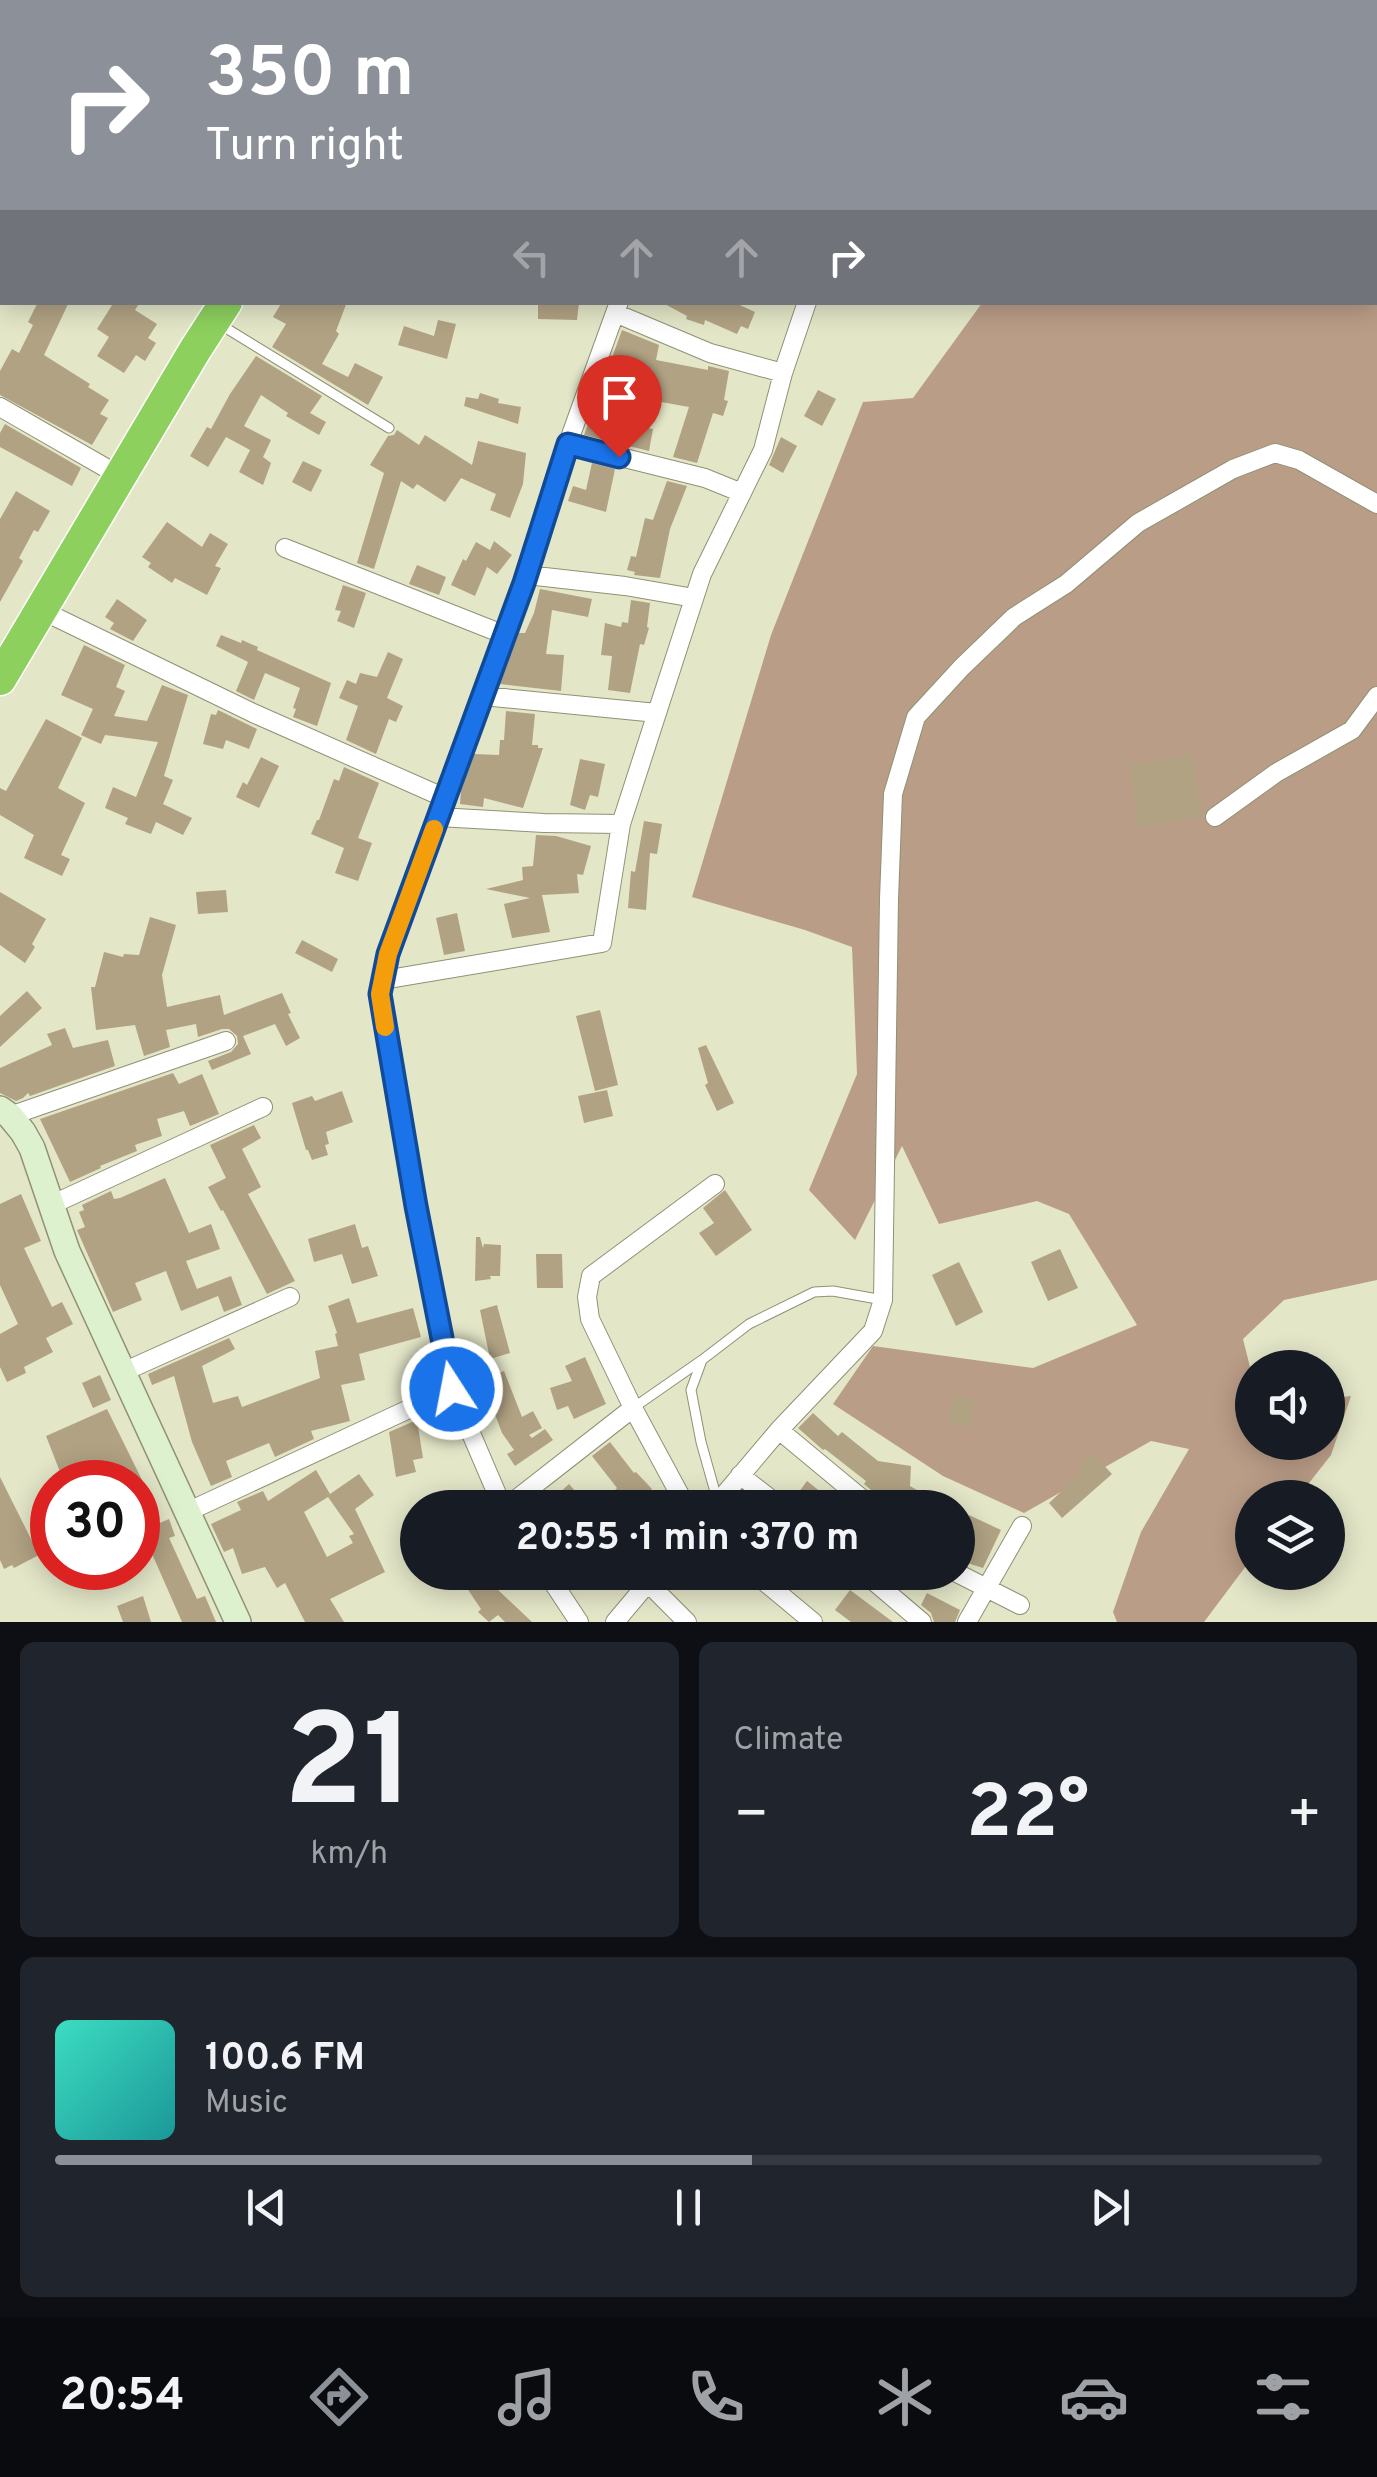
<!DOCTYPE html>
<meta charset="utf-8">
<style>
:root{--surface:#171b24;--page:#20242c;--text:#f1f3f6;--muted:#9ea1a6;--line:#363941;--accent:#8c9099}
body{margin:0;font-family:Overpass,sans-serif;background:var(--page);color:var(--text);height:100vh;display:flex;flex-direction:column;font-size:38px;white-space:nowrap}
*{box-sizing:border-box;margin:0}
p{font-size:32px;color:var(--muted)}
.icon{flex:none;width:55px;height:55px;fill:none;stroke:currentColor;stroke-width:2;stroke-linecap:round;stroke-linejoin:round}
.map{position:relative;height:1622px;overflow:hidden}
.sheet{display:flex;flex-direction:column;gap:20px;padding:20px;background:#0d0f14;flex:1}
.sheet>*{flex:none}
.guide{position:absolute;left:0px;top:0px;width:1378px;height:305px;box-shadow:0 5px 25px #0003;background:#8c9099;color:#fff;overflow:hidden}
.controls{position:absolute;left:1235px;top:1350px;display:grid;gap:20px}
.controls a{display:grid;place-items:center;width:110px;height:110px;border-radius:50%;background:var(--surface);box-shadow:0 5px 25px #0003;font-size:50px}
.speed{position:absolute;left:30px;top:1460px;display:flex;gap:20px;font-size:50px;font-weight:700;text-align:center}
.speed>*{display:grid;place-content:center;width:130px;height:130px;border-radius:50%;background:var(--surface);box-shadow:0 5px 25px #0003;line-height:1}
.speed .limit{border:15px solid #d22;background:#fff;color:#111}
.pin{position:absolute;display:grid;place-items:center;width:85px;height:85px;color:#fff;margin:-102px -42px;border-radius:50% 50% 50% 0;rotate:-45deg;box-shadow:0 0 10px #0007}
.pin .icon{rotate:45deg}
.me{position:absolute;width:110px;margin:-55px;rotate:349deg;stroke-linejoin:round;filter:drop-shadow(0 0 8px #0008)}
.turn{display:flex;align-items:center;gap:35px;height:210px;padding:0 40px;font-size:45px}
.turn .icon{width:130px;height:130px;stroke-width:2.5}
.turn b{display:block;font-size:70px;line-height:85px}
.lanes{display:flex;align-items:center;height:95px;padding:0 40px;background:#0003;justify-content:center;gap:50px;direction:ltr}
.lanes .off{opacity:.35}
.big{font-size:75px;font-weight:700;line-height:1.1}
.sheet .tile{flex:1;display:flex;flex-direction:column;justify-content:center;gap:15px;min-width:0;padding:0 35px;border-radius:15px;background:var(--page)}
.sheet .dial{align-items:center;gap:0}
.dial b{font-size:130px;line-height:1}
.song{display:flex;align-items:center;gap:30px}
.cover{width:120px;height:120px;border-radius:15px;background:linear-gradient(135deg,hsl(170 70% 55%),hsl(180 70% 35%))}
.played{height:10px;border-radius:5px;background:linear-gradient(90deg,var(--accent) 55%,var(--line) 55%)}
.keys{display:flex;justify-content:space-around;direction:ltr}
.heat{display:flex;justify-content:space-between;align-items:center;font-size:55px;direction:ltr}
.sheet .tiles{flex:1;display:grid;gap:20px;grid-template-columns:1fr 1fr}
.tile:last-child{grid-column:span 2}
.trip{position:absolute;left:400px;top:1490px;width:575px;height:100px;border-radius:50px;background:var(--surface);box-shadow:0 5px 25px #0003;font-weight:700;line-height:100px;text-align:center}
.tabs{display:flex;height:160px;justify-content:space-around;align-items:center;background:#090b0e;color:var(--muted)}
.tabs .icon{width:70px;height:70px}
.tabs .current{color:var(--accent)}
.tabs b{font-size:45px;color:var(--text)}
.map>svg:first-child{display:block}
.forest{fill:#ba9d87}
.building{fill:#b1a283;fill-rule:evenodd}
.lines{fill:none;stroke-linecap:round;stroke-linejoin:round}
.lane-casing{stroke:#909175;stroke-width:11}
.street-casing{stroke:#909175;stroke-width:20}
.secondary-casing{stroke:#909175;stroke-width:28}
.highway-casing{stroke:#fff;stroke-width:35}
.lane{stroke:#fff;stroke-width:9}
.street{stroke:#fff;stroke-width:18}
.secondary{stroke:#ddf1cf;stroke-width:25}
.highway{stroke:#8dd05e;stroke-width:32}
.route-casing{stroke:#114b97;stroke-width:25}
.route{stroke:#1a73e8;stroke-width:18}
.slow{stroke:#f59e0b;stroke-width:18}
</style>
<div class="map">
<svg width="1377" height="1622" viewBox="0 0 1377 1622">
<rect width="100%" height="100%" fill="#e4e6c8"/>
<path class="forest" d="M1377,270v1010l-93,20 -41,39 9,36v67h76v-43l23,-3 -20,59 -33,42 -46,1v60l-48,64h-87l-4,-10 28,-80 48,-83 -38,-8 -127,72 -81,-37 -110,-72 40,-58 160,22 104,-43 -68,-111 -32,-13 -98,23 -37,-78 -47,94 -46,-50 48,-116 -5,-127 -47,-17 -113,-33 79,-262 92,-233 50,-4 69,-95 393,-1v-31z"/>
<path class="building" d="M38,302h31l-25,53 46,29 -2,3 21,13 -9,14 8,4 -16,27 -92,-50v-24l12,-22 7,4 14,-28 -5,-3z
M114,302h26l-5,8 22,14 -9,14 8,5 -11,18 -9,-6 -12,18 -27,-17 12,-19 -12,-8z
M282,302h65l-11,29 3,3 -17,30 26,13 7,-14 28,14 -15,28 -96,-58 14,-23 -13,-7z
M661,302h72l22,10 -7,17 -7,-3 -4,8 -32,-14 -1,5 -18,-6 1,-3z
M538,303h41l-2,17 -39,-1z
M438,320l18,4 -9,35 -49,-14 6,-19 30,10z
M622,330l37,15 -3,15 52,10v-4l21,5 -5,29 4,1 -5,15 -10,-3 -16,50 -24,-6 16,-50 -89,-16z
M256,356l66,40 -12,17 16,9 -7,13 -33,-19 2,-3 -27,-18 -17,31 27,14 -8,17 8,6 -8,22 -24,-13 11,-22 -24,-13 -18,30 -18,-11 17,-29 4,2 19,-35z
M818,390l18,9 -14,27 -18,-10z
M480,393l19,6 -1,4 23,4 -3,17 -54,-18 2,-9 12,2z
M591,416l62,13 -4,22 -65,-16z
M5,424l76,44 -9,18 -72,-39v-14z
M397,430l22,15 6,-10 47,30 6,-24 48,12 -3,31 -13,34 -20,-8 6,-16 -35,-16 -16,24 -28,-18 -4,5 -12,-8 -27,88 -17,-6 27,-90 -14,-8 18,-29 6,-1z
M781,437l16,9 -14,27 -14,-8z
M303,461l19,9 -11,22 -19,-10z
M592,463l23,6 -9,43 -38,-11 5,-15 13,4z
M667,481l20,5 -17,43 -10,49 -26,-3 1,-3 -8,-2 4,-14 5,1 9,-39 8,2z
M16,491l34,20 -12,21 -4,-2 -15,28 4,3 -23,41v-83z
M167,522l35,25 8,-14 18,11 -13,22 6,2 -14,27 -32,-17 -3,5 -24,-16 3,-4 -9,-6z
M494,541l18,14 -15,19 -10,-7 -12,29 -24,-11 12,-26 3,2 10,-19 14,8z
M417,565l29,12 -7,18 -30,-11z
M343,585l23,8 -12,35 -17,-7 4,-10 -6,-1z
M540,589l52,10 -4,18 -36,-7 -6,44 18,1 -3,36 -61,-7 19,-51h6l9,-20z
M117,599l30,21 -14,21 -23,-12 4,-6 -9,-6z
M631,600l19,3 -3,24 2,1 -5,17 -4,-1 -10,49 -22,-3 4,-34 -11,-1 4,-32 16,4 1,-5 6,1z
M221,635l20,8 1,-3 16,7 -1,3 74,33 -14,43 -24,-9 3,-8 -3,-1 7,-20 -35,-15 -11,27 -18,-9 12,-29 -32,-16z
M84,645l41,20 -9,22 9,4 -11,25 33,5 15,-36 26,10 -24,81 9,4 -10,24 29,14 -9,17 -27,-13 -5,12 -26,-10 3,-6 -23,-10 8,-21 23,10 22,-55 -53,-7 -4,9 -20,-9 12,-26 -32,-14z
M388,652l15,7 -16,39 16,8 -7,16 -7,-3 -13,35 -30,-14 12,-34 -19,-8 8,-18 9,4 4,-11 17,4z
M218,710l39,19 -8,20 -23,-9 -3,9 -20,-5 8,-30 5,1z
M506,711l29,3 -3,31h6v3h5l-20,60 -39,-10 -1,9 -23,-3 1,-13 13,-37 25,1 1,-15h4z
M46,719l36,19 -24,50 27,15 -24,52 9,4 -8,17 -38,-18 10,-23 -34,-20v-27l6,3z
M1192,754l11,63 -64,11 -11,-62z
M261,757l18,9 -20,42 -23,-11 7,-15 4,3z
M580,759l25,5 -7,33 -8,-2 -5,15 -15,-5z
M344,767l35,16 -21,55 14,5 -14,38 -23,-8 9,-25 -33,-14 6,-14h2l15,-41 5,2z
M644,821l18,3 -5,30 -7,-1 -4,57 -18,-2 3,-37 4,1z
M536,835l20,1 35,10 -8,29 -6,-1 2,19 -37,2 8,37 -38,6 -8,-34 26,-6 -44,-9 37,-9 -1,-13 11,-1z
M226,890l2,22 -30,2 -2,-22z
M0,892l46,27 -14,25 3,3 -10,16 -25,-18z
M457,913l8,38 -21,4 -8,-37z
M150,917l26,8 -14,50 5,32 53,-12 4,20 58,-22 9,20 -3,1 12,24 -14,8 -11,-22 -32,12 8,18 -39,16 -4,-9 23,-9 7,-8 -1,-8 -8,-7h-7l-24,8 -2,-13 -30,6 4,17 -26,9 -9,-31 -39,5 -5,-43h4l9,-35 19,5 1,-3 15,1z
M302,940l36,19 -6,13 -37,-19z
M27,991l15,17 -42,39v-31z
M600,1010l18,75 -23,6 -19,-75z
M65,1028l8,20 35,-8 7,26 -85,30 -2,-3 -5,5 -7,3 -16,-8v-25l52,-23 -5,-11z
M706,1045l28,58 -17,8 -12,-26 3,-2 -10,-35z
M173,1073l6,11 23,-10 17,40 -29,12 -6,-15 -27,8 5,17 -27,9 2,6 -37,15 1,2 -31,14 -30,-63z
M607,1090l6,26 -29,7 -6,-27z
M342,1091l11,31 -27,10 3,12 -4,1 3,10 -16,5 -4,-10h-2l-14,-47 20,-7 3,5z
M254,1125l7,13 -19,11 19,38 -13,7 47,87 -28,13 -44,-84 -2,1 -13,-24 18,-9 -16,-33z
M165,1178l24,55 22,-9 9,25 -34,12 11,28 34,-13 11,29 -18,7 -6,-16 -37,15 -15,-40 -31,12 7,17 -29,12 -36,-82 8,-3 -6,-15 5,-2 -2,-5 29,-14 3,8 6,-1z
M725,1190l27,40 -36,26 -17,-23 15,-10 -11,-15z
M21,1194l20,47 -17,7 28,59 10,-5 11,22 -27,14 7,14 -29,15 2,6 -19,9 -7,-15v-33l18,-10 -18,-39v-81z
M355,1224l7,24 6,-2 10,30 -26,8 -10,-30 -28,8 -6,-23z
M476,1237h4l3,11 1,-4 17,1 -1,31h-10l1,3 -16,2z
M1060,1249l18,39 -30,13 -17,-39z
M536,1254h26l1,34h-26z
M959,1262l24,50 -27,14 -24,-51z
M349,1298l8,25 56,-15 8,29 -62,17 6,26 -24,5 9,36 -39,10 3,8 -39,18 -6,-14 -43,18 6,16 -21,9 -19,-44 -18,-66 -22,9 -4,-11 81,-36 6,11 -33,17 11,37 25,-7 4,11 78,-29 -5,-27 23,-5 -3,-12 2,-1 -9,-27z
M497,1305l13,48 -20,6 -10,-49z
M585,1357l21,47 -32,15 -6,-13 -11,4 -7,-22 22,-7 -7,-15z
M504,1371l18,46 11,-6 9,17 -13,7 3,3 13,-9 8,11 -38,26 -8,-12 7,-4 -12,-17 -20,-53z
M100,1375l11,25 -18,8 -11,-25z
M953,1395l23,5 -6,27 -23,-5z
M107,1409l36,73h-79l-18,-46z
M813,1413l25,23 4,-4 36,29 33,5 -1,20 38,22h-63l-3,-9 -18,-15 2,-3 -41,-32 -2,1 -25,-22z
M417,1420l6,38 -10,2 3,12 -20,5 -7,-45z
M610,1442l24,31 2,-1 16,17 -22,19h-32l19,-20 -25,-32z
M1093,1454l19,20 -50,44 -13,-15 32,-30 -4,-4z
M316,1470l14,24 29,-20 15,21 -19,14 30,63 -55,27 14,23h-39l-20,-39 -8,5 -12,-21 -23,7 -9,-26 -9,4 -13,-28 30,-14 -4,-8 26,-11 5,10zM328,1497l26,37 -5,2 4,7 -26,14 -23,-45z
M0,1477l39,78 -25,13 -2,-3 -8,4 -4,-9z
M807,1481l34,27h-38l-10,-8z
M569,1484l21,24h-47z
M138,1490l17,35 14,-6 6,17 -6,2 28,61 8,-3 11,26h-34l-44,-100z
M958,1513l10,6 1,-4 32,15 -18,38 -25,-8z
M456,1572h41l7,10 -8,6 36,34h-27l-7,-7 -9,7 -11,-10 3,-3z
M850,1590l43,32h-42l-16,-12z
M927,1593l33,17 -5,12h-21l-3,-9 -10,-8z
M143,1596l8,26h-28l-6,-16z"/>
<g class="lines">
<defs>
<path id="lane" d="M221,325l168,103
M702,1360l-11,30 10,52 16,57
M633,1408l69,-48 47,-36 65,-32 19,-1 50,9"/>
<path id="street" d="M1092,0l3,2
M0,2l2,2
M15,2l1,-2
M769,2l2,-2
M992,2l2,-2
M0,32l2,-5
M0,105l2,2
M615,313l95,40 73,20
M0,407l120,69
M568,444l137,34 37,15
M285,548l220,87
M527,575l98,11 69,12
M41,610l212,103 192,85
M483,696l174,17
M438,817l106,6 77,1
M1215,817l61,-44 76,-43 25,-34
M383,980l219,-37 19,-119 81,-250 61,-124 20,-77 24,-71
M10,1116l216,-75
M51,1205l212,-98
M123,1372l167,-75
M779,1430l94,78
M740,1475l42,33
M503,1508l-51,-119 -36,-183 -36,-212 8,-40 136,-371 48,-151 47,-130
M505,1508l128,-100
M687,1508l-54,-100 -43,-89 -3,-22 4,-21 124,-92
M713,1508l66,-78 94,-99 10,-31 6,-401 4,-105 23,-77 46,-50 52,-50 52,-33 72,-61 95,-54 42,-16 24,7 78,44
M187,1512l265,-123
M546,1572l33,50
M753,1572l60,50
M863,1572l59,50
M955,1572l65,33
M648,1583l39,39
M615,1622l42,-50
M967,1622l55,-96"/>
<path id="secondary" d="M0,1109l10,7 13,16 9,16 35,103 171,371"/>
<path id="highway" d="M450,2l2,-2
M0,679l195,-329 31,-48"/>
</defs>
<use href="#lane" class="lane-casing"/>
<use href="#street" class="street-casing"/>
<use href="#secondary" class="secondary-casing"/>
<use href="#highway" class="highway-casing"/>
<use href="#lane" class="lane"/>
<use href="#street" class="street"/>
<use href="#secondary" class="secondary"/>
<use href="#highway" class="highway"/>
</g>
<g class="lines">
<defs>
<path id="route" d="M452,1389l-36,-183 -36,-212 8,-40 136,-371 44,-139 51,13"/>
</defs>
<use href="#route" class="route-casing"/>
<use href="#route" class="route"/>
<path class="slow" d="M385,1027l-5,-33 8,-40 46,-125"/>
</g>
</svg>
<div class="controls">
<a><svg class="icon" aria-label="sound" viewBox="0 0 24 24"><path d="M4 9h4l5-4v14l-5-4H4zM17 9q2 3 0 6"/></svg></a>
<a><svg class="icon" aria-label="layers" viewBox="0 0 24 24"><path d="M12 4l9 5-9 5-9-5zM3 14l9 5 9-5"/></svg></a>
</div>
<div class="speed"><div class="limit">30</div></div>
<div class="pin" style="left:619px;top:457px;background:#d93025"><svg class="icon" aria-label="arrive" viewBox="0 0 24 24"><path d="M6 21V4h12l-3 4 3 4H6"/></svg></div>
<svg class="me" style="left:452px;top:1389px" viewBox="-20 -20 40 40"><circle r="17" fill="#1a73e8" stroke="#fff" stroke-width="3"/><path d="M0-11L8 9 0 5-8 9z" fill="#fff"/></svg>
<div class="trip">20:55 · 1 min · 370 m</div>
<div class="guide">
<div class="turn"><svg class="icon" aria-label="right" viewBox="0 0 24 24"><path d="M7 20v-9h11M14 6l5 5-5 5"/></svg><div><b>350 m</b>Turn right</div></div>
<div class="lanes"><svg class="icon off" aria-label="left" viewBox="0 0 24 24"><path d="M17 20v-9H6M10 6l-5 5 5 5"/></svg><svg class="icon off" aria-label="ahead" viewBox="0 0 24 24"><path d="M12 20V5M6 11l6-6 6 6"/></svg><svg class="icon off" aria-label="ahead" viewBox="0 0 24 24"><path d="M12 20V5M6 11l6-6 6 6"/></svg><svg class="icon" aria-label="right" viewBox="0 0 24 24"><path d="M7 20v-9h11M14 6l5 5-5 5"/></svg></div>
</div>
</div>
<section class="sheet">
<div class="tiles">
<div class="tile dial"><b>21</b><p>km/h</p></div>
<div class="tile"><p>Climate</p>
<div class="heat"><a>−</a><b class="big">22°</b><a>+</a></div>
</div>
<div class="tile">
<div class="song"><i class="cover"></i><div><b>100.6 FM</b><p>Music</p></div></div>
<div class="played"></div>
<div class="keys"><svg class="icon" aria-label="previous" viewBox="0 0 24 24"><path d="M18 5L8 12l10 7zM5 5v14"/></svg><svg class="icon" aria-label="pause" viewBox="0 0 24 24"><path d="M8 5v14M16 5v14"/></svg><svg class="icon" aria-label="next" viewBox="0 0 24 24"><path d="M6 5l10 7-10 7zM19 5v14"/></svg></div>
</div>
</div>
</section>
<nav class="tabs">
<b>20:54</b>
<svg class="icon current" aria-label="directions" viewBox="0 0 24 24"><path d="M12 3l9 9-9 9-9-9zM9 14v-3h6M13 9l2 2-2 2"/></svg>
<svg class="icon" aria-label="music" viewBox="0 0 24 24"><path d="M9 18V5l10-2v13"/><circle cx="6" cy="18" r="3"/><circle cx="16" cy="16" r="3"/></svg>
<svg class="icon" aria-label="phone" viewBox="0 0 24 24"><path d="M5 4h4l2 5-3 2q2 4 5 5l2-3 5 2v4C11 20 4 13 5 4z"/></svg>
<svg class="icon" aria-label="climate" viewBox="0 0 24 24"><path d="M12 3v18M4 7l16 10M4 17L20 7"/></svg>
<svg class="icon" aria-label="car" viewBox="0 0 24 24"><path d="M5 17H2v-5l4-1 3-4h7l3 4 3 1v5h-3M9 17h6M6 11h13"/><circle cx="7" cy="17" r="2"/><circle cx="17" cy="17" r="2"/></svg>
<svg class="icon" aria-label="filters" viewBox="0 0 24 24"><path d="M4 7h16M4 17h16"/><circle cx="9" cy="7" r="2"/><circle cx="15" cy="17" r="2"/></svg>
</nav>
